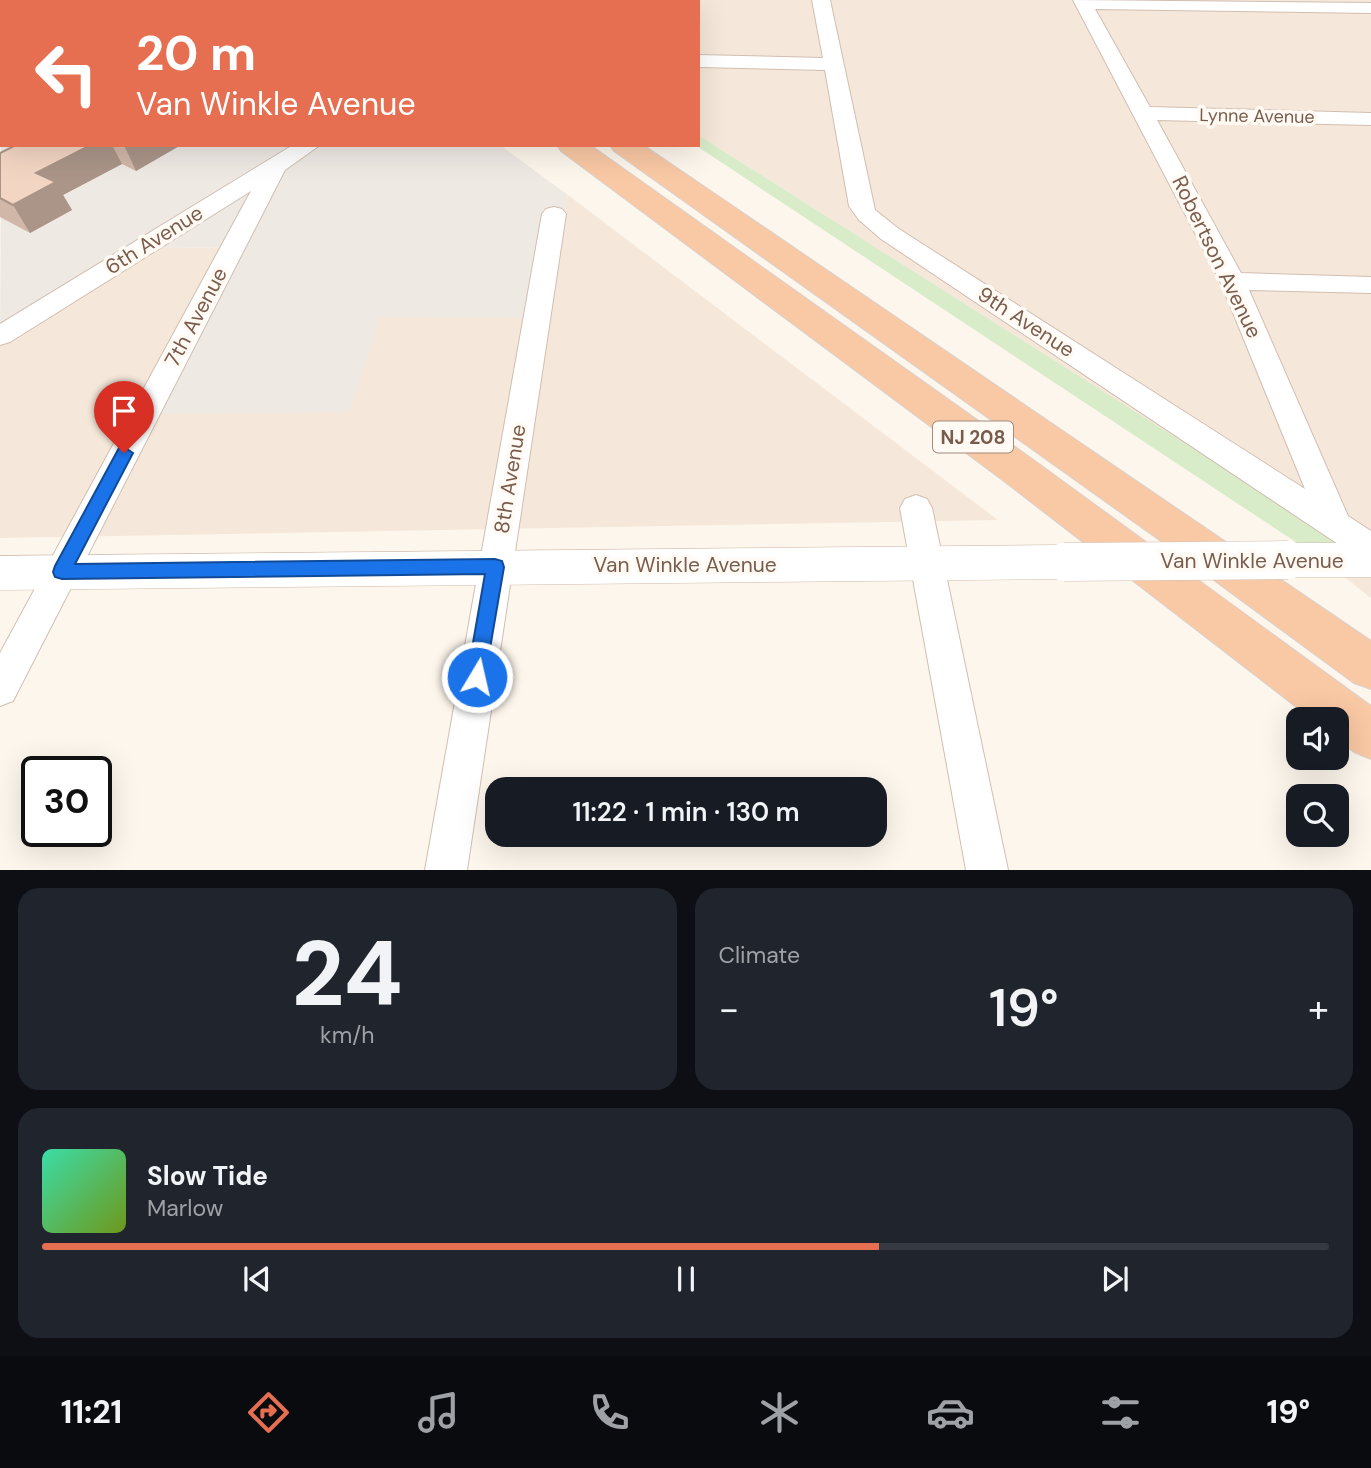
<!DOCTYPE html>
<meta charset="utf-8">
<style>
:root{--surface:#171b24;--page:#20242c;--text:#f1f3f6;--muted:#9ea1a6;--line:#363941;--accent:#e76f51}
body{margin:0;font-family:"DM Sans",sans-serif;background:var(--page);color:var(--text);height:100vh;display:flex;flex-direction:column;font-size:26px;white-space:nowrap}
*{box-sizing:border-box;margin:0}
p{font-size:23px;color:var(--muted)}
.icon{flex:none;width:38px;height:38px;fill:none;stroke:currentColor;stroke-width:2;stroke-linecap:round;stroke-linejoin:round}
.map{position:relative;height:870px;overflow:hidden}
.details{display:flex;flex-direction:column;gap:18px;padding:18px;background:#0d0f14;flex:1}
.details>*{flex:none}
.hud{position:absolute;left:0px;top:0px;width:700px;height:147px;box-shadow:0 7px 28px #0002;background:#e76f51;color:#fff;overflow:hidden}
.buttons{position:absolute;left:1286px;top:707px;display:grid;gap:14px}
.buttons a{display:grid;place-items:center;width:63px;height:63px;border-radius:14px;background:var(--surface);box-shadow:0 7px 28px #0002;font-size:35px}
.speed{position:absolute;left:21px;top:756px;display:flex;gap:14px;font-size:35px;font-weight:700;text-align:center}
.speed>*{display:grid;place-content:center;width:91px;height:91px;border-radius:50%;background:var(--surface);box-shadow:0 7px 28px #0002;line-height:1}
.speed .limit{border:4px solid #111;border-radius:10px;background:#fff;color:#111}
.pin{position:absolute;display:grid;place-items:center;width:60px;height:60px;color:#fff;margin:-72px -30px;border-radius:50% 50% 50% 0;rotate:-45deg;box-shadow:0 0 7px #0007}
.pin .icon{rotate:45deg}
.me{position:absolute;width:77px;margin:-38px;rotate:9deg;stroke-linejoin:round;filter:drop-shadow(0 0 5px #0008)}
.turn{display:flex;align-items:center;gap:24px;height:147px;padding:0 21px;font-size:32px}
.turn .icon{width:91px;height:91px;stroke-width:2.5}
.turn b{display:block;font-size:49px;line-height:60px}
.big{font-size:52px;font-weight:600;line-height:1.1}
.details .tile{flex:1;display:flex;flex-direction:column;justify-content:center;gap:10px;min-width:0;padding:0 24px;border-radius:21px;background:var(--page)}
.details .dial{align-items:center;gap:0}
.dial b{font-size:91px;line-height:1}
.song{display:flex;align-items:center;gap:21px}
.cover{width:84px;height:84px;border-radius:10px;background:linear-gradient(135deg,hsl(160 70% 55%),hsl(80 70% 35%))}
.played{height:7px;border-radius:4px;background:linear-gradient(90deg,var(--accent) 65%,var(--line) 65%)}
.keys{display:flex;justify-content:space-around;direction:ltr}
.heat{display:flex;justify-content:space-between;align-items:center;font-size:38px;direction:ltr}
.details .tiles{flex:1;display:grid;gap:18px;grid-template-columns:1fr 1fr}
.tile:last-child{grid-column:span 2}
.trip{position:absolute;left:485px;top:777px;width:402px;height:70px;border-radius:21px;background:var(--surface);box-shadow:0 7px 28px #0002;font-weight:600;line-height:70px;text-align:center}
.tab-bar{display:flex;height:112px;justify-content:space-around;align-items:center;background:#090b0e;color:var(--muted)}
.tab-bar .icon{width:49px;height:49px}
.tab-bar .active{color:var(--accent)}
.tab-bar b{font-size:32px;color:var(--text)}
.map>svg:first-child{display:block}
.residential{fill:#f5e8da}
.industrial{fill:#efe9e4}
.green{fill:#d8ecc9}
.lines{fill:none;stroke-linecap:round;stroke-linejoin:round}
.minor-casing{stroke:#d1beb0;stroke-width:2}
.tertiary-casing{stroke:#d1beb0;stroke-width:1}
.trunk-casing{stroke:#dad1cd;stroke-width:2}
.minor{fill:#fff;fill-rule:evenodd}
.tertiary{fill:#fff;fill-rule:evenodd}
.trunk{fill:#f9c8a4;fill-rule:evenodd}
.tertiary-bridge-casing{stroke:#d1beb0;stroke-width:39;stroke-linecap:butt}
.tertiary-bridge{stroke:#fff;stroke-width:38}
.wall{fill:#d1b7a8}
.shaded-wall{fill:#aa9588}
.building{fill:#f3d5c3;stroke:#aa9588;stroke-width:2}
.route{fill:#1a73e8;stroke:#114b97;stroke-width:2}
.labels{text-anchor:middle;stroke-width:7;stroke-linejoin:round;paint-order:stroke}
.far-street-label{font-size:18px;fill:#7a5c4d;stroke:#fffaf3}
.shield{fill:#fffaf3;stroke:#a28b7f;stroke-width:2}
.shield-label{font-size:19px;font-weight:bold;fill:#7a5c4d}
.street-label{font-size:21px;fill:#7a5c4d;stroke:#fffaf3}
</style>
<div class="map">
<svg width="1371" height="870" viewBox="0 0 1371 870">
<rect width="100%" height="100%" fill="#fdf6ec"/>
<path class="residential" d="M652,0h719v598l-48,-38 44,-1 -669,-424v-133h-59z
M568,195l430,325 -998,18v-194l160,-96 85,-1 135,70h166z"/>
<path class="industrial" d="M2,34v111h498l68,50 -22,123 -166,-1 -30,95 -193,2 87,-167 -84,1 -160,96z"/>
<path class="green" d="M698,135l670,424 -45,1 -628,-415h3z"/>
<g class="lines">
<defs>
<path id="minor" d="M812,0h18l45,210 24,19 406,260 -85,-208 -147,-281 298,3v10l-276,-4 55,98 221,6v12l-214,-5 84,153 130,4v16l-122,-3 99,226 23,15v31l-12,-4 -478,-319 -22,-19 -10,-14 -24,-136 -127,-3v-12l125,3z
M0,23h2l-2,12z
M293,145h27l-35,25 -272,531 -13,5v-53l251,-462 -241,151 -10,3v-21z
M554,207l8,2 4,5 -99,656h-42l117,-656 4,-5z
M916,495l11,4 5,9 76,362h-42l-66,-362 5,-9z"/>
<path id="tertiary" d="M1288,543h83v34h-83l-15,-5 -6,-12 6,-12z
M1064,545l15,5 6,12 -6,12 -15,5 -1064,11v-34z"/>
<path id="trunk" d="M360,0h23l1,2h-23z
M404,0h23l1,2h-23z
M557,145h33l442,314 339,247v53l-17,-7 -17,-13v-20h-25l-308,-238 -443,-330z
M610,145h33l728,496v48l-17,-6 -193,-142 -547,-390z"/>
</defs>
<use href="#minor" class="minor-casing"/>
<use href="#tertiary" class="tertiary-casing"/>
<use href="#trunk" class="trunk-casing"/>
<use href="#minor" class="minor"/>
<use href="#tertiary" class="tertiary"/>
<use href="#trunk" class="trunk"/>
<defs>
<path id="tertiary-bridge" d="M1064,562l224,-2"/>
</defs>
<use href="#tertiary-bridge" class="tertiary-bridge-casing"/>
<use href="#tertiary-bridge" class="tertiary-bridge"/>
</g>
<path class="wall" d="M16,145h165l-45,26 -14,-7 -59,31 9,15 -42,23 -30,-16v-64z"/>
<path class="shaded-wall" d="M160,0h11l1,2h-15z
M2,87v27l-2,1v-27z
M91,145h21l10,19 -59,31 9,15 -42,23 -17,-28 23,-32z
M124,145h57l-45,26z"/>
<path class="building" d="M45,0h115l-3,2h-116z
M305,0h16l2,2h-22z
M2,70v17l-2,1v-17z
M16,145h75l-55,28 20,9 -43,23 -13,-7v-45z"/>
<path class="route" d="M124,447l9,6 -58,111 420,-5 7,2 2,6 -20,116 -7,3 -7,-3 -3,-6 18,-103 -423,5 -7,-2 -2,-5 2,-6 64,-118z"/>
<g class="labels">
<g class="far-street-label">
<text transform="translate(1257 116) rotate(1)" y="6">Lynne Avenue</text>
</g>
<rect class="shield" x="933" y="421.5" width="80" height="31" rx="5"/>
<g class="shield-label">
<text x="973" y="444">NJ 208</text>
</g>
<g class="street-label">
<text transform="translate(154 240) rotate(-32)" y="7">6th Avenue</text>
<text transform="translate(1217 257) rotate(64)" y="7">Robertson Avenue</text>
<text transform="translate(196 317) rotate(-62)" y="7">7th Avenue</text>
<text transform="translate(1026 322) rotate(33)" y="7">9th Avenue</text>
<text transform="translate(510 479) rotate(-81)" y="7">8th Avenue</text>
<text x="1252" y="568">Van Winkle Avenue</text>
<text x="685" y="572">Van Winkle Avenue</text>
</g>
</g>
</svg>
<div class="buttons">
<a><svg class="icon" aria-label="sound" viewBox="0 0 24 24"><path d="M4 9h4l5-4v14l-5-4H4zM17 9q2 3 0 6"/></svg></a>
<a><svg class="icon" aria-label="search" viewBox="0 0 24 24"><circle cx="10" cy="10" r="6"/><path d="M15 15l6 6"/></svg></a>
</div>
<div class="speed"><div class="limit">30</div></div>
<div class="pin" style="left:124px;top:453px;background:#d93025"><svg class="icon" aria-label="arrive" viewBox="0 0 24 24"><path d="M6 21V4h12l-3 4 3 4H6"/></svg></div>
<svg class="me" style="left:477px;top:677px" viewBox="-20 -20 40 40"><circle r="17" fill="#1a73e8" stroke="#fff" stroke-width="3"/><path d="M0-11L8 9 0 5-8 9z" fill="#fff"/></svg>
<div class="trip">11:22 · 1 min · 130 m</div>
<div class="hud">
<div class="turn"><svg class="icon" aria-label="left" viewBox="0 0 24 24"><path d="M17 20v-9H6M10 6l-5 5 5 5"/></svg><div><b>20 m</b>Van Winkle Avenue</div></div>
</div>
</div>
<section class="details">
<div class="tiles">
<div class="tile dial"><b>24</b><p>km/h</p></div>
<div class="tile"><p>Climate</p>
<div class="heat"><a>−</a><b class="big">19°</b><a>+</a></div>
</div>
<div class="tile">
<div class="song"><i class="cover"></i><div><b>Slow Tide</b><p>Marlow</p></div></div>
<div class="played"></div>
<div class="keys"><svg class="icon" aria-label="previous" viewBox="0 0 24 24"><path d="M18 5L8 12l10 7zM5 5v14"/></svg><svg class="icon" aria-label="pause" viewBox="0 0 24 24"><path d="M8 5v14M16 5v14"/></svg><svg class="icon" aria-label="next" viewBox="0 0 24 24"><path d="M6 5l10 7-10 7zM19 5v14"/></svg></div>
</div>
</div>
</section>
<nav class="tab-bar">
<b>11:21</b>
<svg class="icon active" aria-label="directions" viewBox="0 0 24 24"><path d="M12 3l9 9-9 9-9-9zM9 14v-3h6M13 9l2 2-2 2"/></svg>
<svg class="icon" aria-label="music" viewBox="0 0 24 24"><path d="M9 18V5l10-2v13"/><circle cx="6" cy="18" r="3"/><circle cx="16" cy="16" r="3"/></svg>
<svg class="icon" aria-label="phone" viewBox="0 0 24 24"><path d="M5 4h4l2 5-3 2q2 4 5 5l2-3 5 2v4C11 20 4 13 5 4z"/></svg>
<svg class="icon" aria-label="climate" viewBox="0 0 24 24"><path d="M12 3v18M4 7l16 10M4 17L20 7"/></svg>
<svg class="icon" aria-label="car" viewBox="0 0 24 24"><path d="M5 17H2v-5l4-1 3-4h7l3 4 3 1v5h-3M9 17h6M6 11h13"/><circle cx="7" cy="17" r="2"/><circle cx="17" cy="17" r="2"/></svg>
<svg class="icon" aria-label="filters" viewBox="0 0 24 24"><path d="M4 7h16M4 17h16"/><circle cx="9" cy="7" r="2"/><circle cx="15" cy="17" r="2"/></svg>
<b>19°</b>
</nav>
